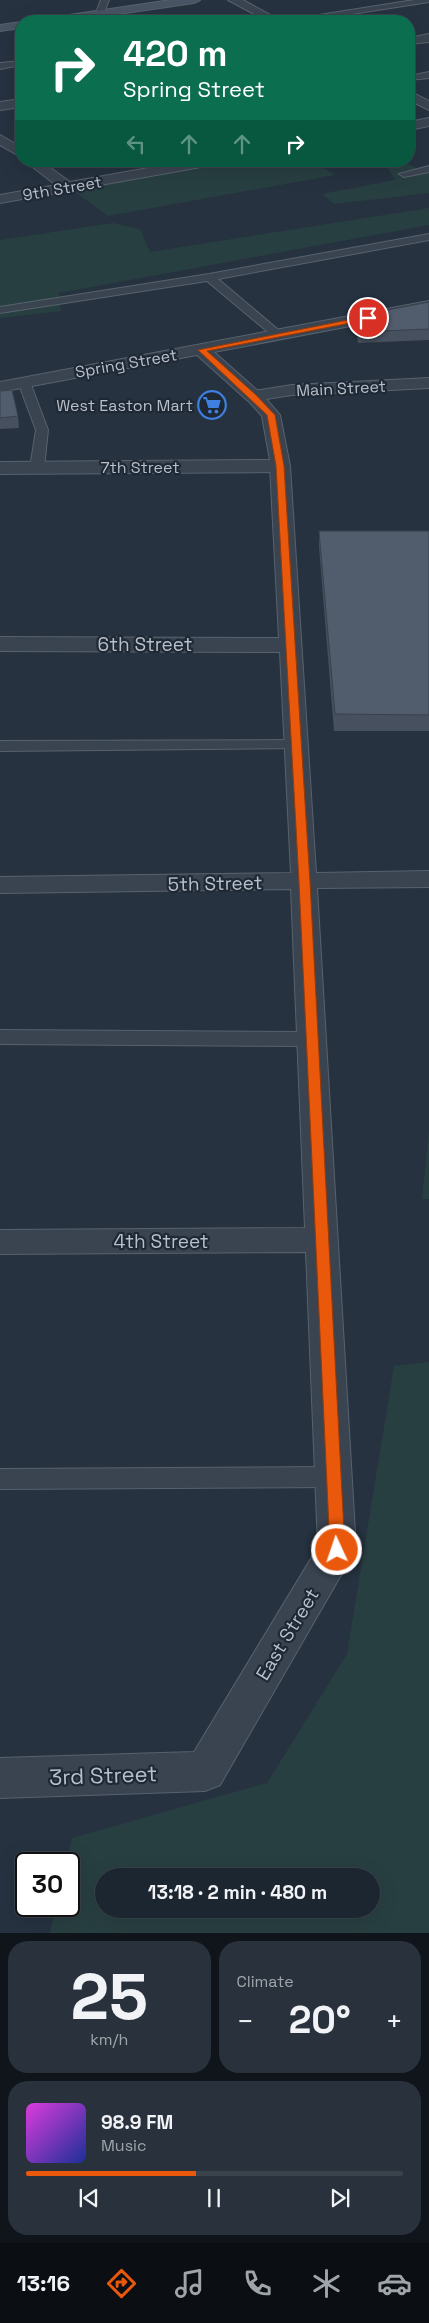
<!DOCTYPE html>
<meta charset="utf-8">
<style>
:root{--surface:#1c2630;--page:#29323c;--text:#f1f3f6;--muted:#a0a5ab;--line:#3a434c;--accent:#ea580c}
body{margin:0;font-family:"Space Grotesk",sans-serif;background:var(--page);color:var(--text);height:100vh;display:flex;flex-direction:column;font-size:19px;white-space:nowrap}
*{box-sizing:border-box;margin:0}
p{font-size:16px;color:var(--muted)}
.icon{flex:none;width:28px;height:28px;fill:none;stroke:currentColor;stroke-width:2;stroke-linecap:round;stroke-linejoin:round}
.map{position:relative;height:1933px;overflow:hidden}
.details{display:flex;flex-direction:column;gap:8px;padding:8px;background:#0f151a;flex:1}
.details>*{flex:none}
.top-card{position:absolute;left:15px;top:15px;width:400px;height:152px;border-radius:20px;box-shadow:0 5px 20px #0002,0 0 0 1px var(--line);background:#0b6e4f;color:#fff;overflow:hidden}
.speed{position:absolute;left:15px;top:1852px;display:flex;gap:10px;font-size:25px;font-weight:700;text-align:center}
.speed>*{display:grid;place-content:center;width:65px;height:65px;border-radius:50%;background:var(--surface);box-shadow:0 5px 20px #0002,0 0 0 1px var(--line);line-height:1}
.speed .limit{border:2px solid #111;border-radius:8px;background:#fff;color:#111}
.pin{position:absolute;display:grid;place-items:center;width:42px;height:42px;color:#fff;margin:-21px;border:2px solid #fff;border-radius:50%;box-shadow:0 1px 5px #0007}
.me{position:absolute;width:55px;margin:-28px;rotate:357deg;stroke-linejoin:round;filter:drop-shadow(0 0 4px #0008)}
.turn{display:flex;align-items:center;gap:18px;height:105px;padding:0 25px;font-size:22px}
.turn .icon{width:65px;height:65px;stroke-width:2.5}
.turn b{display:block;font-size:35px;line-height:42px}
.lanes{display:flex;align-items:center;height:48px;padding:0 25px;background:#0003;justify-content:center;gap:25px;direction:ltr}
.lanes .off{opacity:.35}
.big{font-size:38px;font-weight:800;line-height:1.1}
.details .card{flex:1;display:flex;flex-direction:column;justify-content:center;gap:8px;min-width:0;padding:0 18px;border-radius:20px;background:var(--page)}
.details .dial{align-items:center;gap:0}
.dial b{font-size:65px;line-height:1}
.song{display:flex;align-items:center;gap:15px}
.cover{width:60px;height:60px;border-radius:8px;background:linear-gradient(135deg,hsl(300 70% 55%),hsl(230 70% 35%))}
.played{height:5px;border-radius:2px;background:linear-gradient(90deg,var(--accent) 45%,var(--line) 45%)}
.keys{display:flex;justify-content:space-around;direction:ltr}
.heat{display:flex;justify-content:space-between;align-items:center;font-size:28px;direction:ltr}
.details .tiles{flex:1;display:grid;gap:8px;grid-template-columns:1fr 1fr}
.card:last-child{grid-column:span 2}
.trip{position:absolute;left:95px;top:1868px;width:285px;height:50px;border-radius:25px;background:var(--surface);box-shadow:0 5px 20px #0002,0 0 0 1px var(--line);font-weight:800;line-height:50px;text-align:center}
.tabs{display:flex;height:80px;justify-content:space-around;align-items:center;background:#0b0f13;color:var(--muted)}
.tabs .icon{width:35px;height:35px}
.tabs .current{color:var(--accent)}
.tabs b{font-size:22px;color:var(--text)}
.map>svg:first-child{display:block}
.green{fill:#283f41;fill-rule:evenodd}
.lines{fill:none;stroke-linecap:round;stroke-linejoin:round}
.service-casing{stroke:#58626d;stroke-width:2}
.minor-casing{stroke:#58626d;stroke-width:2}
.tertiary-casing{stroke:#58626d;stroke-width:2}
.secondary-casing{stroke:#58626d;stroke-width:2}
.service{fill:#3a4450;fill-rule:evenodd}
.minor{fill:#3a4450;fill-rule:evenodd}
.tertiary{fill:#3a4450;fill-rule:evenodd}
.secondary{fill:#485363;fill-rule:evenodd}
.wall{fill:#46505e}
.building{fill:#515d6d;stroke:#39414c}
.route{fill:#ea580c;stroke:#983908}
.labels{text-anchor:middle;stroke-width:4.5;stroke-linejoin:round;paint-order:stroke}
.far-street-label{font-size:16px;fill:#b7bfca;stroke:#1f2935}
.far-poi-label{font-size:16px;fill:#b7bfca;stroke:#1f2935;text-anchor:end}
.street-label{font-size:19px;fill:#b7bfca;stroke:#1f2935}
.near-street-label{font-size:22px;fill:#b7bfca;stroke:#1f2935}
</style>
<div class="map">
<svg width="429" height="1933" viewBox="0 0 429 1933">
<rect width="100%" height="100%" fill="#263240"/>
<path class="green" d="M212,161h100l23,14 -227,41 -40,-29z
M388,161h14l27,13v19l-95,11 -12,-10 73,-14 -11,-18z
M429,208v17l-370,68 2,18 -61,7v-78l113,-17 27,6 10,23z
M429,1129v70h-7z
M429,1362v571h-379l6,-27h13v-42h-3l6,-26 195,-55 80,-129 47,-288zM104,1876h267v33h-267z"/>
<g class="lines">
<defs>
<path id="service" d="M101,0h8l-6,15 -4,2 -4,-2z
M414,0h15v2l-122,19h-17l4,-2z
M21,61v4l-21,4v-6z
M429,72v6l-20,2v-4z
M429,166v6l-25,5 -5,-3z
M429,234v6l-211,39 64,54 2,2 -2,2h-8l-67,-56 -207,32v-6l209,-33z
M24,378l6,4 18,48 -4,38 -7,4 -7,-4 6,-38 -18,-48z
M297,740l6,2 2,3 -2,3 -303,3v-10z
M0,1030l311,2 7,2 3,5 -3,5 -7,2 -311,-2z
M333,1467l9,3 3,7 -3,7 -9,3 -333,2v-20z"/>
<path id="minor" d="M228,0h15l38,21h-14z
M429,34v8l-20,2v-6z
M409,91l20,10v9l-20,-10z
M21,99v8l-21,3v-8z
M429,118v8l-20,4v-8z
M0,135l21,12v10l-21,-12z
M25,161h16l29,21 117,-21h32l-7,4 -212,38v-8l56,-10z
M429,301v10l-215,41 45,40 3,4 -3,4h-12l-50,-45 -197,37v-10z
M280,460l7,2 3,4 26,407 113,-2v16l-112,1 39,661 -136,236 -15,6 -205,7v-40l194,-6 124,-205 -12,-295 -306,2v-24l305,-2 -14,-339 -291,4v-16l291,-4 -11,-221 -280,-1v-14l279,1 -9,-172 3,-4z"/>
<path id="tertiary" d="M429,378v10l-137,7 -26,4 14,16 10,51 -3,4 -7,2 -280,2v-12l270,-2 -8,-44 -18,-20 3,-4 45,-7z"/>
<path id="secondary" d="M171,0h29l-6,3 -123,18h-28l6,-3z
M21,22v6l-21,3v-6z"/>
</defs>
<use href="#service" class="service-casing"/>
<use href="#minor" class="minor-casing"/>
<use href="#tertiary" class="tertiary-casing"/>
<use href="#secondary" class="secondary-casing"/>
<use href="#service" class="service"/>
<use href="#minor" class="minor"/>
<use href="#tertiary" class="tertiary"/>
<use href="#secondary" class="secondary"/>
</g>
<path class="wall" d="M429,302v38l-71,3 -2,-16v-11z
M0,391l18,25 1,12 -19,1z
M319,531h110v200h-95l-15,-184z"/>
<path class="building" d="M429,302v27l-71,3 -2,-16z
M12,390l6,26 -18,2v-27z
M319,531h110v184l-94,-1z"/>
<path class="route" d="M368,316h3v3l-164,32 49,44 19,20 9,51 26,416 35,668 -2,4 -6,2 -5,-2 -2,-4 -31,-668 -23,-416 -9,-51 -69,-65z"/>
<defs>
<symbol id="supermarket-ring" viewBox="-11 -11 22 22"><circle r="9.5" fill="#1f2935" stroke="#3f7fe0" stroke-width="1.5"/><path d="M-6-5.5h2.5l.6 2H6L4.5 2H-2.5L-4.4-4H-6ZM-1.5 3.2a1.3 1.3 0 1 0 .1 0ZM3 3.2a1.3 1.3 0 1 0 .1 0Z" fill="#3f7fe0"/></symbol>
</defs>
<g fill-rule="evenodd">
<use href="#supermarket-ring" x="196" y="389" width="32" height="32"/>
</g>
<g class="labels">
<g class="far-street-label">
<text transform="translate(62 188) rotate(-10)" y="6">9th Street</text>
<text transform="translate(126 363) rotate(-10)" y="6">Spring Street</text>
<text transform="translate(341 388) rotate(-3)" y="6">Main Street</text>
<text x="140" y="473">7th Street</text>
</g>
<g class="far-poi-label">
<text x="193" y="411">West Easton Mart</text>
</g>
<g class="street-label">
<text x="145" y="651">6th Street</text>
<text transform="translate(215 883) rotate(-1)" y="7">5th Street</text>
<text x="161" y="1248">4th Street</text>
<text transform="translate(287 1634) rotate(-59)" y="7">East Street</text>
</g>
<g class="near-street-label">
<text transform="translate(103 1775) rotate(-2)" y="8">3rd Street</text>
</g>
</g>
</svg>
<div class="speed"><div class="limit">30</div></div>
<div class="pin" style="left:368px;top:318px;background:#d93025"><svg class="icon" aria-label="arrive" viewBox="0 0 24 24"><path d="M6 21V4h12l-3 4 3 4H6"/></svg></div>
<svg class="me" style="left:337px;top:1550px" viewBox="-20 -20 40 40"><circle r="17" fill="#ea580c" stroke="#fff" stroke-width="3"/><path d="M0-11L8 9 0 5-8 9z" fill="#fff"/></svg>
<div class="trip">13:18 · 2 min · 480 m</div>
<div class="top-card">
<div class="turn"><svg class="icon" aria-label="right" viewBox="0 0 24 24"><path d="M7 20v-9h11M14 6l5 5-5 5"/></svg><div><b>420 m</b>Spring Street</div></div>
<div class="lanes"><svg class="icon off" aria-label="left" viewBox="0 0 24 24"><path d="M17 20v-9H6M10 6l-5 5 5 5"/></svg><svg class="icon off" aria-label="ahead" viewBox="0 0 24 24"><path d="M12 20V5M6 11l6-6 6 6"/></svg><svg class="icon off" aria-label="ahead" viewBox="0 0 24 24"><path d="M12 20V5M6 11l6-6 6 6"/></svg><svg class="icon" aria-label="right" viewBox="0 0 24 24"><path d="M7 20v-9h11M14 6l5 5-5 5"/></svg></div>
</div>
</div>
<section class="details">
<div class="tiles">
<div class="card dial"><b>25</b><p>km/h</p></div>
<div class="card"><p>Climate</p>
<div class="heat"><a>−</a><b class="big">20°</b><a>+</a></div>
</div>
<div class="card">
<div class="song"><i class="cover"></i><div><b>98.9 FM</b><p>Music</p></div></div>
<div class="played"></div>
<div class="keys"><svg class="icon" aria-label="previous" viewBox="0 0 24 24"><path d="M18 5L8 12l10 7zM5 5v14"/></svg><svg class="icon" aria-label="pause" viewBox="0 0 24 24"><path d="M8 5v14M16 5v14"/></svg><svg class="icon" aria-label="next" viewBox="0 0 24 24"><path d="M6 5l10 7-10 7zM19 5v14"/></svg></div>
</div>
</div>
</section>
<nav class="tabs">
<b>13:16</b>
<svg class="icon current" aria-label="directions" viewBox="0 0 24 24"><path d="M12 3l9 9-9 9-9-9zM9 14v-3h6M13 9l2 2-2 2"/></svg>
<svg class="icon" aria-label="music" viewBox="0 0 24 24"><path d="M9 18V5l10-2v13"/><circle cx="6" cy="18" r="3"/><circle cx="16" cy="16" r="3"/></svg>
<svg class="icon" aria-label="phone" viewBox="0 0 24 24"><path d="M5 4h4l2 5-3 2q2 4 5 5l2-3 5 2v4C11 20 4 13 5 4z"/></svg>
<svg class="icon" aria-label="climate" viewBox="0 0 24 24"><path d="M12 3v18M4 7l16 10M4 17L20 7"/></svg>
<svg class="icon" aria-label="car" viewBox="0 0 24 24"><path d="M5 17H2v-5l4-1 3-4h7l3 4 3 1v5h-3M9 17h6M6 11h13"/><circle cx="7" cy="17" r="2"/><circle cx="17" cy="17" r="2"/></svg>
</nav>
